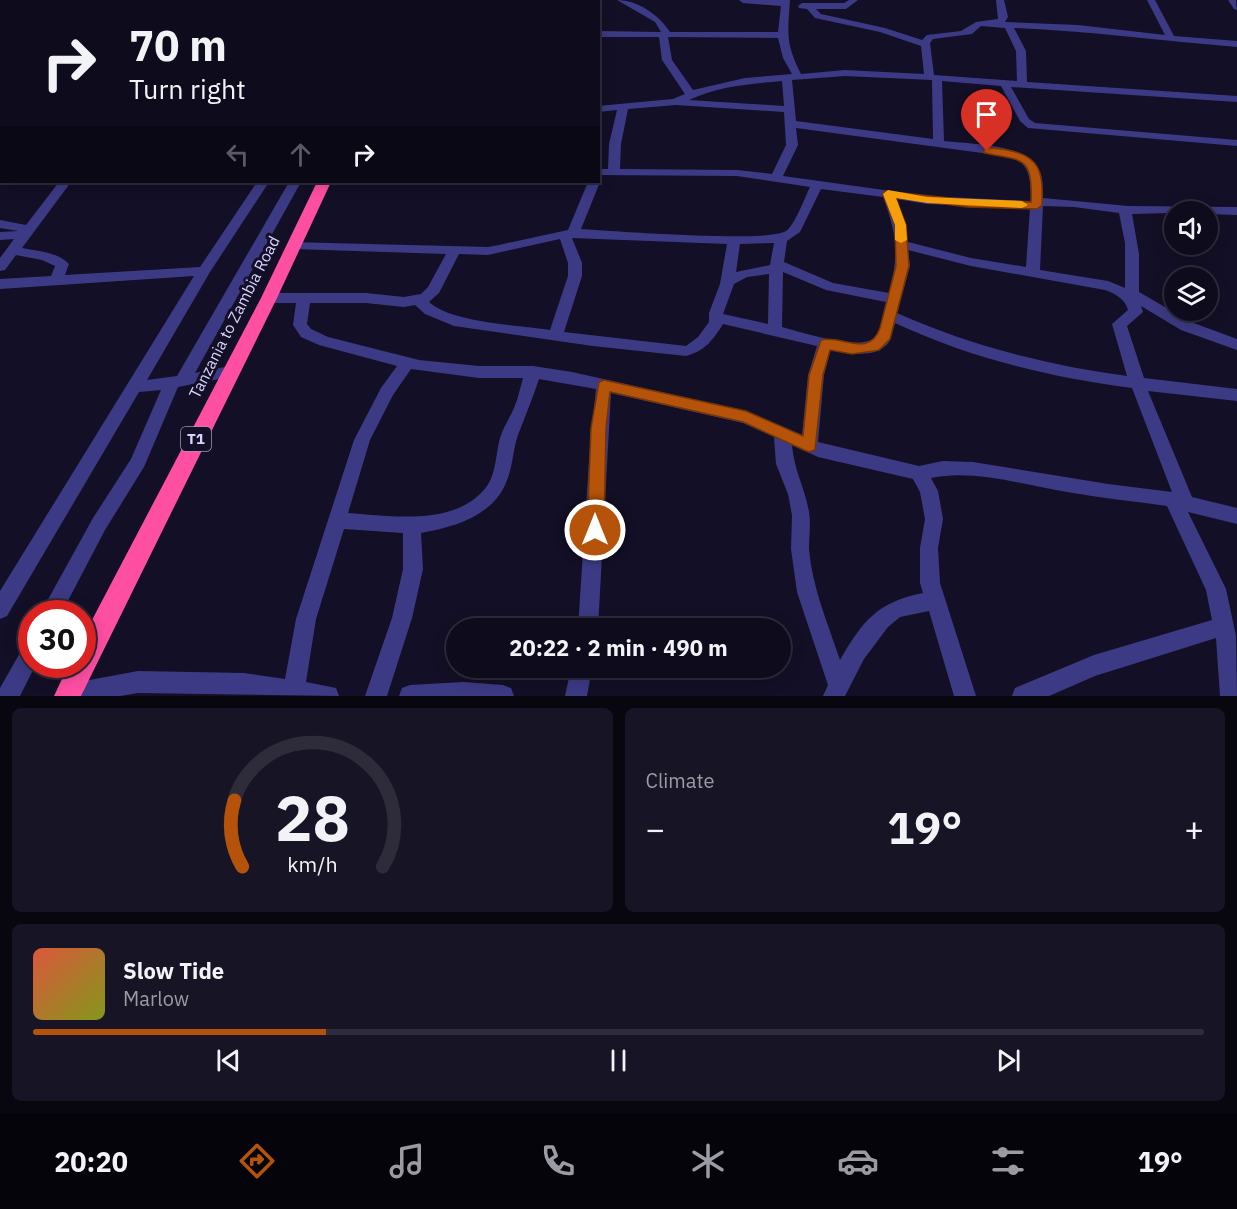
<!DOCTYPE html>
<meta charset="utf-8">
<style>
:root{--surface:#0e0b1c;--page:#171425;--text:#f1f3f6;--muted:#9b9ba3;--line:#2e2b3b;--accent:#b45309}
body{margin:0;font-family:"IBM Plex Sans",sans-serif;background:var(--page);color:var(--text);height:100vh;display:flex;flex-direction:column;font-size:22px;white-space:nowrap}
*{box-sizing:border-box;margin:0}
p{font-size:20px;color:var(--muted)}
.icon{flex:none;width:33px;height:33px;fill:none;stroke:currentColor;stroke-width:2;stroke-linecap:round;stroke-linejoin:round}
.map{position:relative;height:696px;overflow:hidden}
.panel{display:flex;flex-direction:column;gap:12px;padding:12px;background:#08060f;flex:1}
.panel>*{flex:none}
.guide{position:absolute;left:0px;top:0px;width:600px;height:183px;box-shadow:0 3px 15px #0003,0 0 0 2px var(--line);background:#0e0b1c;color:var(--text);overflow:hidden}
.tools{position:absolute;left:1164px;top:201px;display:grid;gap:12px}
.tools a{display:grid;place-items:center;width:54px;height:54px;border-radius:50%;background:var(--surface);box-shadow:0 3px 15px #0003,0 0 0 2px var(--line);font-size:30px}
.speed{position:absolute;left:18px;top:600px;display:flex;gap:12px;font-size:30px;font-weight:700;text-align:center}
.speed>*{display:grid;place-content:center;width:78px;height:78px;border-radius:50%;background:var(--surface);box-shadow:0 3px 15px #0003,0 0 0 2px var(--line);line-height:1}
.speed .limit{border:9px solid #d22;background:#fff;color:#111}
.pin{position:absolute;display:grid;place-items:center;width:51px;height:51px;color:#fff;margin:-62px -26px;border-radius:50% 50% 50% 0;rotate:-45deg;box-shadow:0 0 6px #0007}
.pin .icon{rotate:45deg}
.me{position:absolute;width:66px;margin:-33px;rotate:0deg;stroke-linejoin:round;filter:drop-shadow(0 0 4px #0008)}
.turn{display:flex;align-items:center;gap:21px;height:126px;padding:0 30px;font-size:27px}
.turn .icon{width:78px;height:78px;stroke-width:2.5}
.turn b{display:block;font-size:42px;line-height:51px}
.lanes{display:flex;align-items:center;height:57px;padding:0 30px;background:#0003;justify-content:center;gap:30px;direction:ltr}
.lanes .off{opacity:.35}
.big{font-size:45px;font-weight:700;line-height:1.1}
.panel .tile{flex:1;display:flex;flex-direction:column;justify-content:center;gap:9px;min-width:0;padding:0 21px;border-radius:9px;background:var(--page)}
.panel .dial{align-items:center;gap:0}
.dial svg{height:156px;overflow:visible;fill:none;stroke:var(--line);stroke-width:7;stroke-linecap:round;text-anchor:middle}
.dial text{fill:var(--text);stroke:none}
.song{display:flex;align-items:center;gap:18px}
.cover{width:72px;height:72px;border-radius:9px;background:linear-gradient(135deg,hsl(10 70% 55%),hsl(70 70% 35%))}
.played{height:6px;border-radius:3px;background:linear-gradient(90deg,var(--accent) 25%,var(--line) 25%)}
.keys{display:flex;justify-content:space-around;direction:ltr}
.heat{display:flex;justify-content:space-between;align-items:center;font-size:33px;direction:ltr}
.panel .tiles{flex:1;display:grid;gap:12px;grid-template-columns:1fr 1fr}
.tile:last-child{grid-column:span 2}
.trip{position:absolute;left:446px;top:618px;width:345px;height:60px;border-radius:30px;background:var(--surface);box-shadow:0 3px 15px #0003,0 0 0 2px var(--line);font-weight:700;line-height:60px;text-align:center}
.dock{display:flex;height:96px;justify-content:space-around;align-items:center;background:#06040b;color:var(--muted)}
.dock .icon{width:42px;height:42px}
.dock .on{color:var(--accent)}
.dock b{font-size:27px;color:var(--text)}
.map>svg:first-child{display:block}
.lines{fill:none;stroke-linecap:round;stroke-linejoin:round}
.minor{fill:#3d3a85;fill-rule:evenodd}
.highway{fill:#ff4fa3;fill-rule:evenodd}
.route{fill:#b45309;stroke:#753606;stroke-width:1.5}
.slow{fill:#f59e0b}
.labels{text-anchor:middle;stroke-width:6;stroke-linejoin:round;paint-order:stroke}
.shield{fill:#130f26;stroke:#9e99be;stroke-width:1.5}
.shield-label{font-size:15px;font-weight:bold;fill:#d9d4ff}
.street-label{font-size:16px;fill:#d9d4ff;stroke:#130f26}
</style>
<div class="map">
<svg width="1237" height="696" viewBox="0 0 1237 696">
<rect width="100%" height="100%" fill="#130f26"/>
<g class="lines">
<path class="minor" d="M71,0h9l-10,2z
M104,0h8l-9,2z
M151,0h38l-40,2z
M243,0h8v2h-8z
M367,0h8v2h-8z
M518,0h8v2h-8z
M576,0h8v2h-8z
M617,0c21,0 42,15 53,32h108l3,-26 -38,-3 -4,-3h51c-2,32 -5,43 11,74l44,-4 79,4 -3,-28 -41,-14 -65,-14 -8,-9 -8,-1 -1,-2 4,-3h42l5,-3h9l-12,9h-30l5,5 64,14 37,12 5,-5 34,-4 15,-9 22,-3 -2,-19h8l4,17 -3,5 73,3 87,10 -18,-35h8l19,36 63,5v6c-74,-6 -148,-16 -223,-19l12,23 1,31 210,14v6l-226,-15 18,32 6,4 202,17v6l-209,-18 -8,-7 -19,-35 -59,-5 2,60c24,3 80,3 93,25 6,9 6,21 6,32l85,8 109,1v8l-29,-1v-2l-76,2 7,40v38l52,30 46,17v11l-56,-20 -40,-24 2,6 -16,14 17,52 93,11v12l-89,-10 44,106 45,11v16l-49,-12 38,77 10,47 1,60h-17l-4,-58 -121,38 -46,20h-37l3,-8 79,-33 118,-35 -6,-30 -39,-84c-34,-5 -67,-8 -100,-14 -43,-7 -93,-23 -136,-14l7,13 5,28 -5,29 2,35 36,113h-22l-25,-85 -29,6 -12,10 -24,32 -19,37h-22l5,-11 -31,-93 -6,-43 1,-34 -4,-21 -12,-30 -2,-27 -31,-14 -132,-30 -13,235h-20l12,-182 6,-57 -57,-10c-6,19 -14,37 -21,56 -5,14 -5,31 -11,45 -12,35 -52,47 -86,53l2,36 -11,49 -25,78h-22l27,-78 11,-49v-36l-59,-4 -28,90 -10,63 30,6 3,8 -201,-3 -18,3h-62l2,-9 8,-3 70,-13 106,2 41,6 11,-60 58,-179 27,-52 16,-22 -78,-21 -18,-8 -8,-12 3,-22h-27l-7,-5 7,-5h97l38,4 17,-3 7,-7 18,-33 -152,-5 -5,-1 -2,-3 2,-3 199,5 11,-2 69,-15 20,-48 10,-2 2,2 -19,47c32,2 187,14 205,2 9,-6 19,-34 24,-44l-73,-11 -139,-1v-6h10l1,-25 8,-34 -19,2v-6l75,-7 12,-5 -23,-34 -3,-23h-61v-6l63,1 -6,-10zM981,26l24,2 11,23 1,30 -83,-6 -4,-32 3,-4 39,-5zM668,37l110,1 5,20 9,16 -47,4 -52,12 -21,-30zM845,76l87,4 1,59 -137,-18 -4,-41zM782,81l2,25 -95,-6c29,-14 61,-16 93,-19zM676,105l108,7 2,33 -14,29 -35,-4 -117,-1 1,-25 7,-35zM796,128l216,29c19,8 19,25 19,44l-104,-5 -144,-20 15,-31zM821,189l62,8c14,37 16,58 6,96l-56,-10 -49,-21 3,-21 13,-9zM896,199l31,5 103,4 -4,59 -55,-9 -63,-16 -2,-17zM1043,206l31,1 45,6 6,30v45l-17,-7 -68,-11zM572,238l155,6 -7,40 -11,29v9l-11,15 -12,9 -122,-14 18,-56v-13zM560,239l8,24v13l-18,54c-32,-5 -98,-7 -121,-28l10,-9 20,-39 29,1zM774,243l-4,22 -34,7 4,-28zM908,250l63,16 134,24c11,4 20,9 23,20l-16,14 15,52c-80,-11 -156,-30 -230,-63l13,-47zM783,272l43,18 60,12c-3,10 -4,28 -11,35 -13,15 -75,-5 -93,-10zM769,274l-1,50 -45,-10 11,-30 13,-7zM310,303h56l38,4 11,-2 10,9 29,12 139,20 93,10c19,-5 27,-16 37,-32l94,22 -9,29 -6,60 -56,-24 -174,-39 -39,-6h-54l-60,-6 -91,-23 -17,-8 -4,-5zM895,323c75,35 154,54 237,65l40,104 -64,-8 -135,-22 -30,-1 -24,5 -101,-24 6,-67 7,-26c17,5 46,10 58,-7 3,-5 4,-13 6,-19zM411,369l68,9h44c-3,10 -5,21 -9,30 -4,10 -11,19 -14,30 -4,14 -4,36 -13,48 -30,41 -96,30 -139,27l22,-73 23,-45zM792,445l26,12 95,22 7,13 5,27 -5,29v35l3,10c-45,9 -60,27 -83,67 -12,-36 -28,-73 -31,-111 0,-13 2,-25 0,-37 -4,-24 -15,-41 -17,-67z
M1228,0h8l1,10 -3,-1z
M0,5h2v6h-2z
M0,141h2l-2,7z
M59,182h12l-49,66c15,3 36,4 47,16l-4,11 135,-8 57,-85h12l-59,90 -63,108 30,-4 112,-194h12l-106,191 35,-7 5,2 3,4 -3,4 -57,11 -34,80 -39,63 -44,84h-21l53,-96 38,-59 30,-69 -22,2 -132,224 -7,3v-28l194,-315 -194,13v-10l51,-3 4,-10 -13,-6 -26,-5 -11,15 -5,1v-13l14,-19 -14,1v-8l18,-1 -18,-3v-8l26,5z
M32,641v23h4l-16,32h-20v-8l25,-44z
M571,668h21l-5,28h-22z
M464,682l39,3 8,3 3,8h-115l3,-8 8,-3z"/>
<path class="highway" d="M414,0h10l-11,2z
M317,182h14l-54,116 -196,398h-27l15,-32h13v-25l179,-341z"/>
</g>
<path class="route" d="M984,148c7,-1 15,1 23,2 35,6 36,25 35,55l-5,4 -69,-2 -72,-9 10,27 3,41 -19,73 -11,11 -5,1 -22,3 -22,-4 -7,25 -8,75 -6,2 -5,-2 -61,-28 -133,-30 -4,36 -2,102 -3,5 -6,3 -6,-3 -2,-5 4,-102 8,-46 5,-2 142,31 57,25 6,-61 12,-35c20,-6 48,19 59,-12l16,-62 -1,-41 -12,-31 2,-3 83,9 63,2c2,-47 -9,-41 -47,-49z"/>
<path class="slow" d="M888,190l39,7 95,4 6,4 -6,3 -95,-5 -31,-5 10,27 1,15 -6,3 -6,-3v-15l-12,-31z"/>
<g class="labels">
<rect class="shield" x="181" y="427" width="30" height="24" rx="4.5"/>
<g class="shield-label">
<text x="196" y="444">T1</text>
</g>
<g class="street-label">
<text transform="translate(234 317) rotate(-63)" y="6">Tanzania to Zambia Road</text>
</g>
</g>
</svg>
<div class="tools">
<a><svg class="icon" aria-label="sound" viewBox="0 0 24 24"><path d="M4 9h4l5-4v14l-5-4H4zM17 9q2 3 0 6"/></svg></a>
<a><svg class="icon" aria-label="layers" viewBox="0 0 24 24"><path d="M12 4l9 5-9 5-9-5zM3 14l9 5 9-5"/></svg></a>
</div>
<div class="speed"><div class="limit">30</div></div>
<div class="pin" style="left:987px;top:151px;background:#d93025"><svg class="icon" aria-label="arrive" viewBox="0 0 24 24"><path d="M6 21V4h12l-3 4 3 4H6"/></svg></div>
<svg class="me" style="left:595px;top:530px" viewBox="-20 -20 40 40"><circle r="17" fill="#b45309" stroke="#fff" stroke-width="3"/><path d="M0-11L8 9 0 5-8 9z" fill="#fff"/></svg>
<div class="trip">20:22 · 2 min · 490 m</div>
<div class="guide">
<div class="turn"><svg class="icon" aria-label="right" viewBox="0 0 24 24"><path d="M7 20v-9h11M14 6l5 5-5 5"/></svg><div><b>70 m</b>Turn right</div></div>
<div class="lanes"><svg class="icon off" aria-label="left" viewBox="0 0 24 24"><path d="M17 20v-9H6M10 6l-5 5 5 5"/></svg><svg class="icon off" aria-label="ahead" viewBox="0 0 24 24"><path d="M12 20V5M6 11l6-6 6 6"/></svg><svg class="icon" aria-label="right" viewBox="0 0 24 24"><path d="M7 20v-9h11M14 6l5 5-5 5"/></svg></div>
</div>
</div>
<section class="panel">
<div class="tiles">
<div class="tile dial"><svg viewBox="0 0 100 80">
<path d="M14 69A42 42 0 1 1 86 69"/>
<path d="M14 69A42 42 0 0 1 10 35" stroke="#b45309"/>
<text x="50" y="56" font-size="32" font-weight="700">28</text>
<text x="50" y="72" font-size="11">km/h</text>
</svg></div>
<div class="tile"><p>Climate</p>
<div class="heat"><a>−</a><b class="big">19°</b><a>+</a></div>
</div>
<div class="tile">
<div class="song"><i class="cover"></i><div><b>Slow Tide</b><p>Marlow</p></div></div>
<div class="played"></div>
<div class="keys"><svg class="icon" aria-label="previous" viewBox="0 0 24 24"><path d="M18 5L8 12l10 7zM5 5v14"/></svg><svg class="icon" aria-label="pause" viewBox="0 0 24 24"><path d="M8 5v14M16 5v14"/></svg><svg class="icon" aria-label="next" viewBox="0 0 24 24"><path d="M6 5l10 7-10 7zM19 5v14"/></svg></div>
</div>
</div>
</section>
<nav class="dock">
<b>20:20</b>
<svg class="icon on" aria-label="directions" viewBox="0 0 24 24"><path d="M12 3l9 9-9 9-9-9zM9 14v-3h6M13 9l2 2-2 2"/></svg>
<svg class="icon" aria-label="music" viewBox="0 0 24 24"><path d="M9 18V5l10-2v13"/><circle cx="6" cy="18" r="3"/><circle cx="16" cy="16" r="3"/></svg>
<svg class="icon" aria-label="phone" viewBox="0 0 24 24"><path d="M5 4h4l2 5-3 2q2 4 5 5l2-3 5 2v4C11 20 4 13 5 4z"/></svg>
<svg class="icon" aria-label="climate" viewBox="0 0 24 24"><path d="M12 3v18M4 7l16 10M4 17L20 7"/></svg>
<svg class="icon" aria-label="car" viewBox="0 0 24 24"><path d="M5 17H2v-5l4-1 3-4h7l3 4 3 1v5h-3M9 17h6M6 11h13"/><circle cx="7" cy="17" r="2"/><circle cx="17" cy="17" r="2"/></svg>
<svg class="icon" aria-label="filters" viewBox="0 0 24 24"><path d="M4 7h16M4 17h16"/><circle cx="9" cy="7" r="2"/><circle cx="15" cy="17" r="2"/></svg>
<b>19°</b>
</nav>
